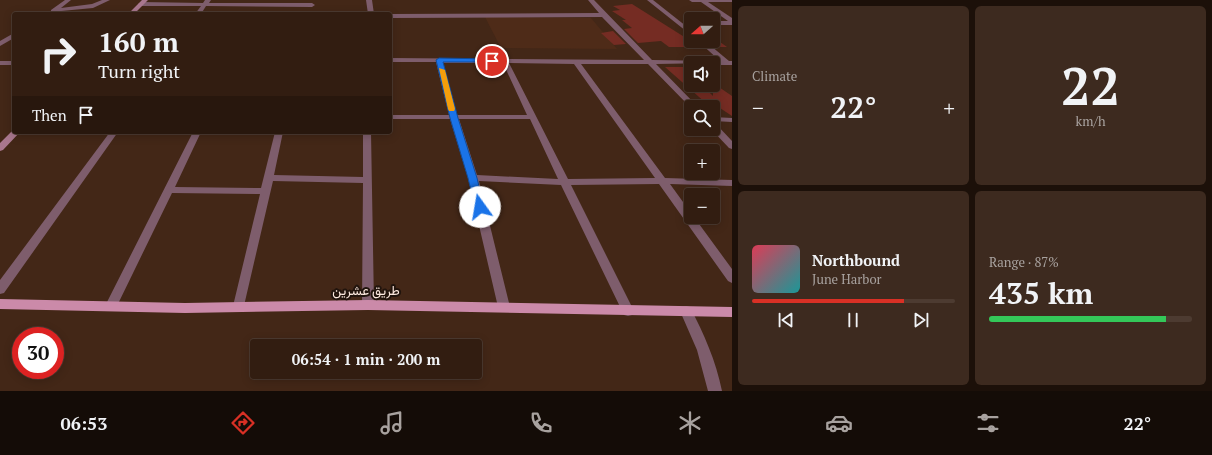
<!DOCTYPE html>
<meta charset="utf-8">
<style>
:root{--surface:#321d11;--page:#3d2a1f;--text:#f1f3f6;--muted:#a8a29f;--line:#4d3b31;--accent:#d93025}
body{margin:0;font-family:"PT Serif",Vazirmatn,serif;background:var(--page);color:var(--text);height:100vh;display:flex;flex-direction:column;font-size:15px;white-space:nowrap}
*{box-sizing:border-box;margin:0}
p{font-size:13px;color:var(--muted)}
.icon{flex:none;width:22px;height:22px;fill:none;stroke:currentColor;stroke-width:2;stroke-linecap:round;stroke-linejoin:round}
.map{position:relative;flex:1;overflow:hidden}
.side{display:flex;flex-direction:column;gap:6px;padding:6px;background:#1c1009;width:480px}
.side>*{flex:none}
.guide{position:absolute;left:12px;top:12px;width:380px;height:122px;border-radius:4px;box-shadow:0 2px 10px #0003,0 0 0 1px var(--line);background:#321d11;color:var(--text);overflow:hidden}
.needle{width:26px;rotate:249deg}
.fabs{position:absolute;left:684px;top:12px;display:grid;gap:8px}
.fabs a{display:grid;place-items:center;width:36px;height:36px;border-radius:4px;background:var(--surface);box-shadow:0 2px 10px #0003,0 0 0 1px var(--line);font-size:20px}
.speed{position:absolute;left:12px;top:327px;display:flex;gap:8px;font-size:20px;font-weight:700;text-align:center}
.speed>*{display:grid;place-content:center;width:52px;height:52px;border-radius:50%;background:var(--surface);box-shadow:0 2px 10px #0003,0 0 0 1px var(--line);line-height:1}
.speed .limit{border:6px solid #d22;background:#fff;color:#111}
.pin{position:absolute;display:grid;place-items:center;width:34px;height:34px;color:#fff;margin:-17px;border:2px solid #fff;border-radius:50%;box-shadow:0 1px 4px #0007}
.me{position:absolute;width:44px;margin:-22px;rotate:347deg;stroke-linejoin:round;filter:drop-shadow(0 0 3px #0008)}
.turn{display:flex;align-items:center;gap:14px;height:84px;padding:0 20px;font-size:18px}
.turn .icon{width:52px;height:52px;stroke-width:2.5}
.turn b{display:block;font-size:28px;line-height:34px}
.then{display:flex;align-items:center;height:38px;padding:0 20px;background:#0003;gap:8px;font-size:15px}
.big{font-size:30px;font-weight:800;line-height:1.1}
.side .widget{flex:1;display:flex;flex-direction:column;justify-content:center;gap:6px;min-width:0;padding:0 14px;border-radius:6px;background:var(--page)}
.side .dial{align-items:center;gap:0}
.dial b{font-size:52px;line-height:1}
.song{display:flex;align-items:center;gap:12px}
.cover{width:48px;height:48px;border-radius:6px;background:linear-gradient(135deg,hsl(350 70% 55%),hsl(180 70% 35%))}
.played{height:4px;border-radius:2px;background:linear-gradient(90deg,var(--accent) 75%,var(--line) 75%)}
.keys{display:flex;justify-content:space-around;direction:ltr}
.heat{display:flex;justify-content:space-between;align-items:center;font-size:22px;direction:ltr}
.charge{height:6px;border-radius:3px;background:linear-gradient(90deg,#34c759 87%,var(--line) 0)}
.side .tiles{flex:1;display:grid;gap:6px;grid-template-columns:repeat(2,1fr)}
.trip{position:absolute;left:250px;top:339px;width:232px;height:40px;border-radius:4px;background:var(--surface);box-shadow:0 2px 10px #0003,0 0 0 1px var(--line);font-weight:800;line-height:40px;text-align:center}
.tabs{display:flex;height:64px;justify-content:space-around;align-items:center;background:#140c07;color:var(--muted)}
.tabs .icon{width:28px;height:28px}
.tabs .selected{color:var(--accent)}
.tabs b{font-size:18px;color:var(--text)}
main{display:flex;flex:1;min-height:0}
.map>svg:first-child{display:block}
.built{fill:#4e2b18}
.building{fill:#752c23}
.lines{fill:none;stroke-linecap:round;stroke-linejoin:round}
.street{fill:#7e5d6c;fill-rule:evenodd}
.secondary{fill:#a9778e;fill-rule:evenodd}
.primary{fill:#cb8aa9;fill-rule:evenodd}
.route{fill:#1a73e8;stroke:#114b97}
.slow{fill:#f59e0b}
.labels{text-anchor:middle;stroke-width:4;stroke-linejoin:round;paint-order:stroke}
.near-street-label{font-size:13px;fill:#feebe1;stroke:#21140d}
</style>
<main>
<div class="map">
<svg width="732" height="391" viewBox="0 0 732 391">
<rect width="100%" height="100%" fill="#432717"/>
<path class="built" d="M485,17l106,1 26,31 -116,-1z"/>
<path class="building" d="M632,4l54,34h5v3h6l6,6h-34l-8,-6 -23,2 -14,-14 8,-1 -10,-8h4l-14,-9 8,-1 -7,-4z
M613,31l13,13 -12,1 -13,-12z
M713,37l14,10h-12l-8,-6h6z
M665,67h19l7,7v11h11l11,11v-13l19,13v20l-18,-12h-7z"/>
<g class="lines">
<path class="street" d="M65,0h6l-10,8 31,-4 10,-4h8l-17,8 -42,4v-2z
M205,0h6l-2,3h103l3,2 -3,2 -106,-1 -5,8h-6l6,-8h-60l-3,-2 3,-2 62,1z
M366,0h6l2,14h-6z
M588,0h6l58,60 68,1 -22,-20h7l24,20h3v4h-19v-2l-57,1 42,43h-7v1l-43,-44h-67l84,114 67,2v6l-62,-2 21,29v4h3l38,52v14l-4,-2 -69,-97 -88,1 63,126 -2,4 -4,1 -4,-1 -63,-130 -82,-4 31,126 -2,4 -4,1 -4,-1 -2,-4 -30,-129 -18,-59h-60v-4h59l-13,-53h-46v-4l254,2 -42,-43 -212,1v-4l209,-1zM443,63h60l24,52h-70zM509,63l65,1 81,114 -87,1zM459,119h71l28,60 -81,-4z
M647,0h6l38,30v5z
M689,0h43v2h-24l24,16v7h-19v-4h15l-27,-19h-9z
M14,33v5l-14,8v-5z
M0,61h14v4h-14z
M713,117l19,1v4l-19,-1z
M713,123l3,1 16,17v8l-3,-1 -18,-19h2z
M110,132h8l-114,161 -4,1v-14z
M193,132h8l-26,55 86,1 14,-56h8l-9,43 89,2v-45h8l3,173 -2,4 -4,1 -4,-1 -2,-4 1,-122 -90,-2 -30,129 -4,1 -4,-1 -2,-4 27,-112 -88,-1 -57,117 -4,1 -4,-1 -2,-4z
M686,306l4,1c14,27 26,54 32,84h-14l-11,-41 -17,-39 2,-4z"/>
<path class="secondary" d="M142,0h6l-14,14h-6z
M13,130l1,2h6l-17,18 -3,1v-8z"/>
<path class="primary" d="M0,299l185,4 183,-3 364,7v10l-364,-7 -183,3 -185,-4z"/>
</g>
<path class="route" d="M439,58l53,1 3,2 -3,1h-49l15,56 19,60 7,29 -4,3 -5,-3 -7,-29 -18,-60 -14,-58z"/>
<path class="slow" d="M439,68l6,2 10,39 -1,2h-5l-1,-2z"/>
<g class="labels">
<g class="near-street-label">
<text x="366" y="295">طريق عشرين</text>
</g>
</g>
</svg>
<div class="fabs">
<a><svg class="needle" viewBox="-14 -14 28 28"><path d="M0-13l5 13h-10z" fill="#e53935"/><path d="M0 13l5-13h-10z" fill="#a8a29f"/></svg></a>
<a><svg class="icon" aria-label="sound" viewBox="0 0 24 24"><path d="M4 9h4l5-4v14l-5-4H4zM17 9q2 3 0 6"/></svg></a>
<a><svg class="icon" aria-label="search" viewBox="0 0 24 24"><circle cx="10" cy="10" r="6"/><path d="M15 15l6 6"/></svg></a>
<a>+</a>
<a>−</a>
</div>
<div class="speed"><div class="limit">30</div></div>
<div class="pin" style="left:492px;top:61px;background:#d93025"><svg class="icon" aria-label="arrive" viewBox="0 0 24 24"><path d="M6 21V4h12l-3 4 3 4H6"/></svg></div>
<svg class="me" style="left:480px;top:207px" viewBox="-20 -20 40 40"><circle r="19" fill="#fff"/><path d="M0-13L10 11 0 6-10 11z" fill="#1a73e8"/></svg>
<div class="trip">06:54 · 1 min · 200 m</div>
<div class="guide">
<div class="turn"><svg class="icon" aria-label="right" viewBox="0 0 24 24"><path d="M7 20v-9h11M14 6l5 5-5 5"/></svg><div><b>160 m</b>Turn right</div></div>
<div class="then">Then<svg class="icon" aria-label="arrive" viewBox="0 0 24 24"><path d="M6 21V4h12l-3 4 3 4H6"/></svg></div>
</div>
</div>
<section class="side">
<div class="tiles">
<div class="widget"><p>Climate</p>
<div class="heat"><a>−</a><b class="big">22°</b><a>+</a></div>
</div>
<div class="widget dial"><b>22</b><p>km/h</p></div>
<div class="widget">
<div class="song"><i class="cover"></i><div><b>Northbound</b><p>June Harbor</p></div></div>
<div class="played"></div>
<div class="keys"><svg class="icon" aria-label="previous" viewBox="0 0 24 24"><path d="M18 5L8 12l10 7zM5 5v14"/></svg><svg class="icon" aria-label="pause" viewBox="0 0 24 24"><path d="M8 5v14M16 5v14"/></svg><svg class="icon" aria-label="next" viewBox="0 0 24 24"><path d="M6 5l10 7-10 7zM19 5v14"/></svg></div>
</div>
<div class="widget"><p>Range · 87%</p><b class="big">435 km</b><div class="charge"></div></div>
</div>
</section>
</main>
<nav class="tabs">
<b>06:53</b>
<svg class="icon selected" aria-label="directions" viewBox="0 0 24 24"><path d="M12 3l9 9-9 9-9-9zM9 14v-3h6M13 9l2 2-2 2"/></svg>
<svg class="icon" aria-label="music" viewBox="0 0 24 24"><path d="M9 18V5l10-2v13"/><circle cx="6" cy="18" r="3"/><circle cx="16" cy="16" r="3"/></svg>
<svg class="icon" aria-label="phone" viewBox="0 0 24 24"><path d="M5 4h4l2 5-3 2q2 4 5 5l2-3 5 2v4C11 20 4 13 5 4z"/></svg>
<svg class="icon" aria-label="climate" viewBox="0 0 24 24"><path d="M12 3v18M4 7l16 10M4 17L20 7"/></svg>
<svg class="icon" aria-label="car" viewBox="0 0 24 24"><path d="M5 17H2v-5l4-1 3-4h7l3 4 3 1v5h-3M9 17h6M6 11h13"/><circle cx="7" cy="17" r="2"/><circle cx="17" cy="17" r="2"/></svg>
<svg class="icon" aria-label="filters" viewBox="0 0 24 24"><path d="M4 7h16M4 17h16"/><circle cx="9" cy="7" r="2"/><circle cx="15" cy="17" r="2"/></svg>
<b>22°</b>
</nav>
